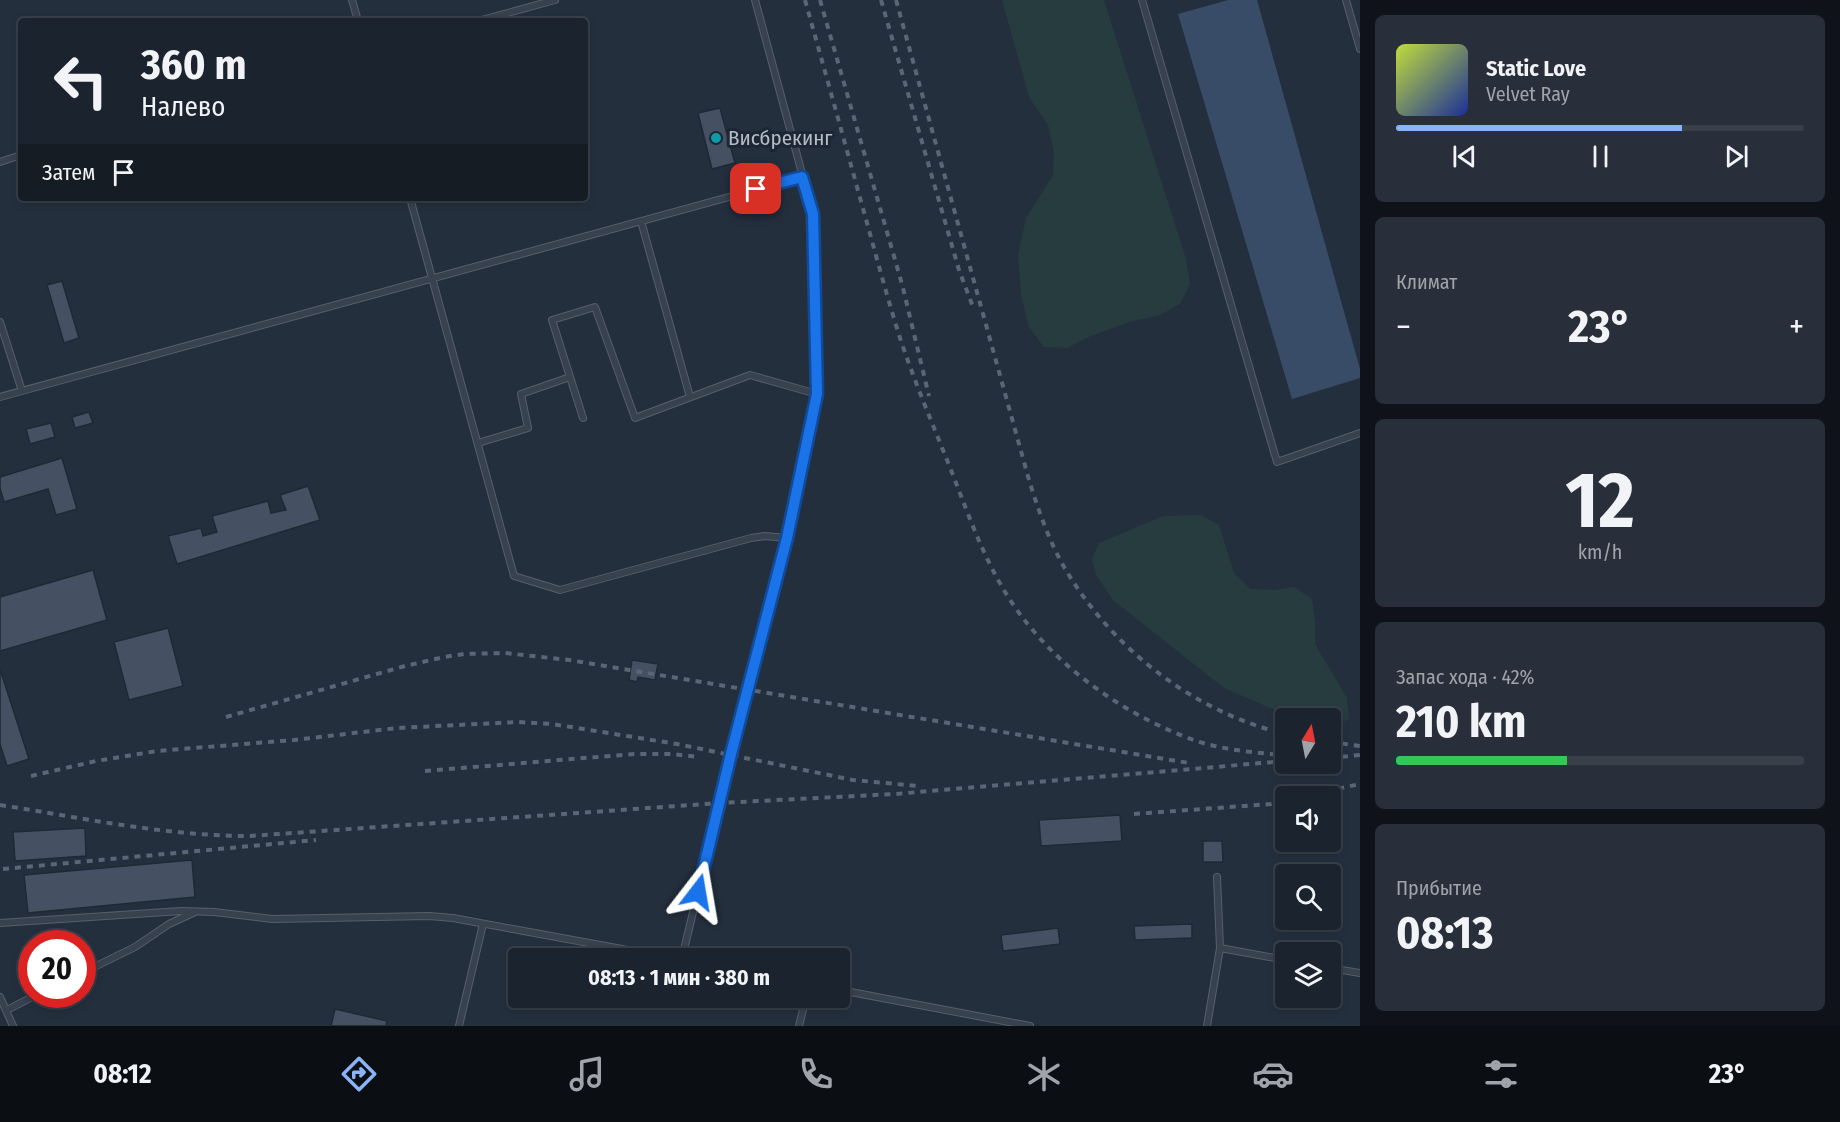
<!DOCTYPE html>
<html lang="ru">
<meta charset="utf-8">
<style>
:root{--surface:#1b232e;--page:#282f3a;--text:#f1f3f6;--muted:#a0a4aa;--line:#39404a;--accent:#8ab4f8}
body{margin:0;font-family:"Fira Sans Condensed",sans-serif;background:var(--page);color:var(--text);height:100vh;display:flex;flex-direction:column;font-size:22px;white-space:nowrap}
*{box-sizing:border-box;margin:0}
p{font-size:20px;color:var(--muted)}
.icon{flex:none;width:33px;height:33px;fill:none;stroke:currentColor;stroke-width:2;stroke-linecap:round;stroke-linejoin:round}
.map{position:relative;flex:1;overflow:hidden}
.details{display:flex;flex-direction:column;gap:15px;padding:15px;background:#0f1319;width:480px}
.details>*{flex:none}
.banner{position:absolute;left:18px;top:18px;width:570px;height:183px;border-radius:6px;box-shadow:0 3px 9px #0003,0 0 0 2px var(--line);background:#1b232e;color:var(--text);overflow:hidden}
.needle{width:39px;rotate:10deg}
.fabs{position:absolute;left:1275px;top:708px;display:grid;gap:12px}
.fabs a{display:grid;place-items:center;width:66px;height:66px;border-radius:6px;background:var(--surface);box-shadow:0 3px 9px #0003,0 0 0 2px var(--line);font-size:30px}
.speed{position:absolute;left:18px;top:930px;display:flex;gap:12px;font-size:30px;font-weight:700;text-align:center}
.speed>*{display:grid;place-content:center;width:78px;height:78px;border-radius:50%;background:var(--surface);box-shadow:0 3px 9px #0003,0 0 0 2px var(--line);line-height:1}
.speed .limit{border:9px solid #d22;background:#fff;color:#111}
.pin{position:absolute;display:grid;place-items:center;width:51px;height:51px;color:#fff;margin:-26px;border-radius:12px;box-shadow:0 3px 9px #0006}
.me{position:absolute;width:66px;margin:-33px;rotate:14deg;stroke-linejoin:round;filter:drop-shadow(0 0 4px #0008)}
.turn{display:flex;align-items:center;gap:21px;height:126px;padding:0 24px;font-size:27px}
.turn .icon{width:78px;height:78px;stroke-width:2.5}
.turn b{display:block;font-size:42px;line-height:51px}
.then{display:flex;align-items:center;height:57px;padding:0 24px;background:#0003;gap:12px;font-size:22px}
.big{font-size:45px;font-weight:700;line-height:1.1}
.details .widget{flex:1;display:flex;flex-direction:column;justify-content:center;gap:9px;min-width:0;padding:0 21px;border-radius:9px;background:var(--page)}
.details .dial{align-items:center;gap:0}
.dial b{font-size:78px;line-height:1}
.song{display:flex;align-items:center;gap:18px}
.cover{width:72px;height:72px;border-radius:9px;background:linear-gradient(135deg,hsl(70 70% 55%),hsl(230 70% 35%))}
.played{height:6px;border-radius:3px;background:linear-gradient(90deg,var(--accent) 70%,var(--line) 70%)}
.keys{display:flex;justify-content:space-around;direction:ltr}
.heat{display:flex;justify-content:space-between;align-items:center;font-size:33px;direction:ltr}
.charge{height:9px;border-radius:4px;background:linear-gradient(90deg,#34c759 42%,var(--line) 0)}
.trip{position:absolute;left:508px;top:948px;width:342px;height:60px;border-radius:6px;background:var(--surface);box-shadow:0 3px 9px #0003,0 0 0 2px var(--line);font-weight:700;line-height:60px;text-align:center}
.tab-bar{display:flex;height:96px;justify-content:space-around;align-items:center;background:#0b0e12;color:var(--muted)}
.tab-bar .icon{width:42px;height:42px}
.tab-bar .selected{color:var(--accent)}
.tab-bar b{font-size:27px;color:var(--text)}
main{display:flex;flex:1;min-height:0}
.map>svg:first-child{display:block}
.green{fill:#263c3f}
.water{fill:#394c67}
.building{fill:#455162;stroke:#1f2835;stroke-width:1.5}
.lines{fill:none;stroke-linecap:round;stroke-linejoin:round}
.lane-casing{stroke:#565f6c;stroke-width:8}
.lane{stroke:#38414e;stroke-width:6}
.rail{stroke:#5a6575;stroke-width:4;stroke-dasharray:6 6;stroke-linecap:butt}
.route-casing{stroke:#114b97;stroke-width:15}
.route{stroke:#1a73e8;stroke-width:10}
.culture-dot{fill:#0f9aa8;stroke:#1d2633;stroke-width:2}
.labels{text-anchor:middle;stroke-width:6;stroke-linejoin:round;paint-order:stroke}
.poi-label{font-size:21px;fill:#b4bcc9;stroke:#1d2633;text-anchor:start}
</style>
<main>
<div class="map">
<svg width="1360" height="1026" viewBox="0 0 1360 1026">
<rect width="100%" height="100%" fill="#242f3e"/>
<path class="green" d="M1002,0h102l82,259 4,25 -10,20 -20,11 -31,7 -38,14 -24,12 -23,-1 -15,-20 -8,-32 -3,-40 8,-37 27,-43 1,-22 -6,-28 -19,-28z
M1201,515l18,10 15,48 16,16 24,1 20,-3 18,12 3,23v22l32,54 2,21 -15,8 -3,-1 -1,-8h-28l-32,-10 -46,-20 -111,-88 -17,-25 -4,-16 7,-16 64,-27z"/>
<path class="water" d="M1228,0h29l103,369v9l-68,21 -114,-385z"/>
<path class="building" d="M720,108l15,55 -23,6 -14,-56z
M62,281l17,57 -15,5 -17,-58z
M89,412l4,11 -18,5 -3,-11z
M51,423l4,14 -25,7 -4,-15z
M62,458l15,51 -21,6 -8,-26 -44,13 -4,-14v-11z
M308,486l12,34 -143,44 -9,-28 33,-8 2,8 14,-4 -5,-16 56,-15 3,12 15,-3 -6,-15z
M93,570l14,50 -107,31v-54z
M168,628l15,58 -54,14 -15,-58z
M632,660l26,4 -3,16 -17,-3 -1,5 -8,-2z
M0,669l29,90 -22,7 -7,-22z
M1120,815l2,26 -81,5 -2,-26z
M85,828l1,28 -71,5 -2,-29z
M1203,841h19l1,21h-20z
M192,860l3,37 -167,16 -4,-38z
M1192,924v14l-57,2 -1,-14z
M1058,928l2,16 -57,7 -2,-16z
M335,1009l52,12 -1,5h-55z"/>
<g class="lines">
<defs>
<path id="lane" d="M352,0l6,21
M1142,0l135,462 83,-29
M1346,0l14,49
M478,21l77,-21
M0,162l21,-7
M410,198l104,378 46,14 191,-52 14,-2 22,2
M641,221l49,176
M0,322l22,69
M0,397l802,-220
M583,418l-31,-98 43,-13 40,111 115,-43 67,19
M478,443l50,-15 -7,-34 49,-17
M0,923l181,-12 33,1 58,7 157,-3 24,2 218,40
M1220,948l66,12
M682,958l49,-204 56,-216 30,-144 -4,-180 -58,-214
M1330,968l30,5
M82,973l53,-26 34,-23 26,-12
M840,990l190,36
M0,997l13,29
M7,1010l31,-16
M459,1026l24,-102
M799,1026l7,-28
M1207,1026l13,-78 -3,-71"/>
</defs>
<use href="#lane" class="lane-casing"/>
<use href="#lane" class="lane"/>
<path class="rail" d="M805,0c19,68 38,136 57,205 13,46 25,93 40,139 14,41 31,81 47,121 23,58 41,115 82,163 39,47 94,85 152,108 31,13 65,16 99,19
M820,0l82,284 27,112
M881,0l78,270 14,37
M896,0l133,480c10,32 21,64 38,92 48,79 129,141 219,162
M226,717l179,-51 39,-9 20,-3 41,-1 64,7 620,103
M1330,742l30,4
M1330,758l30,-3
M425,771l209,-17h37l28,3
M31,776l65,-15 61,-10 137,-11 103,-12 121,-6 34,2 125,20 176,36 65,6
M1303,796l57,-12
M0,805c83,13 166,31 250,31l470,-33 175,-9 391,-33
M1134,814l137,-10 15,-4
M3,869l313,-29"/>
</g>
<g class="lines">
<defs>
<path id="route" d="M698,892l33,-138 56,-216 30,-144 -4,-180 -11,-37 -46,12"/>
</defs>
<use href="#route" class="route-casing"/>
<use href="#route" class="route"/>
</g>
<circle class="culture-dot" cx="716" cy="138" r="6"/>
<g class="labels">
<g class="poi-label">
<text x="728" y="145">Висбрекинг</text>
</g>
</g>
</svg>
<div class="fabs">
<a><svg class="needle" viewBox="-14 -14 28 28"><path d="M0-13l5 13h-10z" fill="#e53935"/><path d="M0 13l5-13h-10z" fill="#a0a4aa"/></svg></a>
<a><svg class="icon" aria-label="sound" viewBox="0 0 24 24"><path d="M4 9h4l5-4v14l-5-4H4zM17 9q2 3 0 6"/></svg></a>
<a><svg class="icon" aria-label="search" viewBox="0 0 24 24"><circle cx="10" cy="10" r="6"/><path d="M15 15l6 6"/></svg></a>
<a><svg class="icon" aria-label="layers" viewBox="0 0 24 24"><path d="M12 4l9 5-9 5-9-5zM3 14l9 5 9-5"/></svg></a>
</div>
<div class="speed"><div class="limit">20</div></div>
<div class="pin" style="left:756px;top:189px;background:#d93025"><svg class="icon" aria-label="arrive" viewBox="0 0 24 24"><path d="M6 21V4h12l-3 4 3 4H6"/></svg></div>
<svg class="me" style="left:698px;top:892px" viewBox="-20 -20 40 40"><path d="M0-17L14 15 0 8-14 15z" fill="#1a73e8" stroke="#fff" stroke-width="4"/></svg>
<div class="trip">08:13 · 1 мин · 380 m</div>
<div class="banner">
<div class="turn"><svg class="icon" aria-label="left" viewBox="0 0 24 24"><path d="M17 20v-9H6M10 6l-5 5 5 5"/></svg><div><b>360 m</b>Налево</div></div>
<div class="then">Затем<svg class="icon" aria-label="arrive" viewBox="0 0 24 24"><path d="M6 21V4h12l-3 4 3 4H6"/></svg></div>
</div>
</div>
<section class="details">
<div class="widget">
<div class="song"><i class="cover"></i><div><b>Static Love</b><p>Velvet Ray</p></div></div>
<div class="played"></div>
<div class="keys"><svg class="icon" aria-label="previous" viewBox="0 0 24 24"><path d="M18 5L8 12l10 7zM5 5v14"/></svg><svg class="icon" aria-label="pause" viewBox="0 0 24 24"><path d="M8 5v14M16 5v14"/></svg><svg class="icon" aria-label="next" viewBox="0 0 24 24"><path d="M6 5l10 7-10 7zM19 5v14"/></svg></div>
</div>
<div class="widget"><p>Климат</p>
<div class="heat"><a>−</a><b class="big">23°</b><a>+</a></div>
</div>
<div class="widget dial"><b>12</b><p>km/h</p></div>
<div class="widget"><p>Запас хода · 42%</p><b class="big">210 km</b><div class="charge"></div></div>
<div class="widget"><p>Прибытие</p><b class="big">08:13</b></div>
</section>
</main>
<nav class="tab-bar">
<b>08:12</b>
<svg class="icon selected" aria-label="directions" viewBox="0 0 24 24"><path d="M12 3l9 9-9 9-9-9zM9 14v-3h6M13 9l2 2-2 2"/></svg>
<svg class="icon" aria-label="music" viewBox="0 0 24 24"><path d="M9 18V5l10-2v13"/><circle cx="6" cy="18" r="3"/><circle cx="16" cy="16" r="3"/></svg>
<svg class="icon" aria-label="phone" viewBox="0 0 24 24"><path d="M5 4h4l2 5-3 2q2 4 5 5l2-3 5 2v4C11 20 4 13 5 4z"/></svg>
<svg class="icon" aria-label="climate" viewBox="0 0 24 24"><path d="M12 3v18M4 7l16 10M4 17L20 7"/></svg>
<svg class="icon" aria-label="car" viewBox="0 0 24 24"><path d="M5 17H2v-5l4-1 3-4h7l3 4 3 1v5h-3M9 17h6M6 11h13"/><circle cx="7" cy="17" r="2"/><circle cx="17" cy="17" r="2"/></svg>
<svg class="icon" aria-label="filters" viewBox="0 0 24 24"><path d="M4 7h16M4 17h16"/><circle cx="9" cy="7" r="2"/><circle cx="15" cy="17" r="2"/></svg>
<b>23°</b>
</nav>
